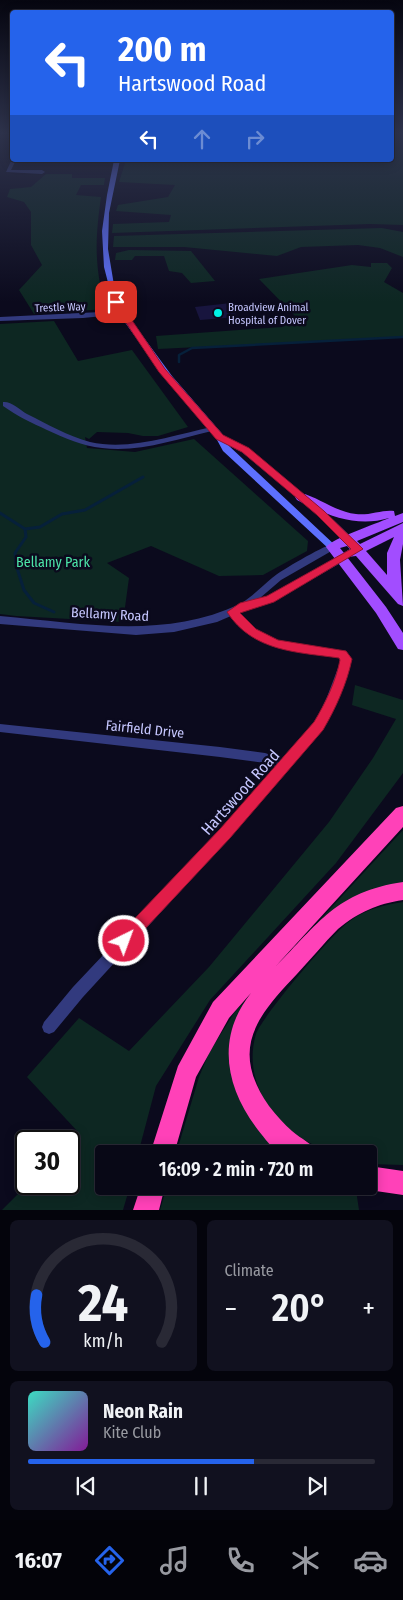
<!DOCTYPE html>
<meta charset="utf-8">
<style>
:root{--surface:#080816;--page:#11111f;--text:#f1f3f6;--muted:#989aa1;--line:#292935;--accent:#2563eb}
body{margin:0;font-family:"Fira Sans Condensed",sans-serif;background:var(--page);color:var(--text);height:100vh;display:flex;flex-direction:column;font-size:19px;white-space:nowrap}
*{box-sizing:border-box;margin:0}
p{font-size:16px;color:var(--muted)}
.icon{flex:none;width:28px;height:28px;fill:none;stroke:currentColor;stroke-width:2;stroke-linecap:round;stroke-linejoin:round}
.map{position:relative;height:1210px;overflow:hidden}
.details{display:flex;flex-direction:column;gap:10px;padding:10px;background:#04040c;flex:1}
.details>*{flex:none}
.banner{position:absolute;left:10px;top:10px;width:384px;height:152px;border-radius:5px;box-shadow:0 2px 12px #0003,0 0 0 1px var(--line);background:#2563eb;color:#fff;overflow:hidden}
.speed{position:absolute;left:15px;top:1130px;display:flex;gap:10px;font-size:25px;font-weight:700;text-align:center}
.speed>*{display:grid;place-content:center;width:65px;height:65px;border-radius:50%;background:var(--surface);box-shadow:0 2px 12px #0003,0 0 0 1px var(--line);line-height:1}
.speed .limit{border:2px solid #111;border-radius:8px;background:#fff;color:#111}
.pin{position:absolute;display:grid;place-items:center;width:42px;height:42px;color:#fff;margin:-21px;border-radius:10px;box-shadow:0 2px 8px #0006}
.me{position:absolute;width:55px;margin:-28px;rotate:42deg;stroke-linejoin:round;filter:drop-shadow(0 0 4px #0008)}
.turn{display:flex;align-items:center;gap:18px;height:105px;padding:0 25px;font-size:22px}
.turn .icon{width:65px;height:65px;stroke-width:2.5}
.turn b{display:block;font-size:35px;line-height:42px}
.lanes{display:flex;align-items:center;height:48px;padding:0 25px;background:#0003;justify-content:center;gap:25px;direction:ltr}
.lanes .off{opacity:.35}
.big{font-size:38px;font-weight:600;line-height:1.1}
.details .tile{flex:1;display:flex;flex-direction:column;justify-content:center;gap:8px;min-width:0;padding:0 18px;border-radius:8px;background:var(--page)}
.details .dial{align-items:center;gap:0}
.dial svg{height:130px;overflow:visible;fill:none;stroke:var(--line);stroke-width:7;stroke-linecap:round;text-anchor:middle}
.dial text{fill:var(--text);stroke:none}
.song{display:flex;align-items:center;gap:15px}
.cover{width:60px;height:60px;border-radius:8px;background:linear-gradient(135deg,hsl(170 70% 55%),hsl(290 70% 35%))}
.played{height:5px;border-radius:2px;background:linear-gradient(90deg,var(--accent) 65%,var(--line) 65%)}
.keys{display:flex;justify-content:space-around;direction:ltr}
.heat{display:flex;justify-content:space-between;align-items:center;font-size:28px;direction:ltr}
.details .tiles{flex:1;display:grid;gap:10px;grid-template-columns:1fr 1fr}
.tile:last-child{grid-column:span 2}
.trip{position:absolute;left:95px;top:1145px;width:282px;height:50px;border-radius:5px;background:var(--surface);box-shadow:0 2px 12px #0003,0 0 0 1px var(--line);font-weight:600;line-height:50px;text-align:center}
.tabs{display:flex;height:80px;justify-content:space-around;align-items:center;background:#030309;color:var(--muted)}
.tabs .icon{width:35px;height:35px}
.tabs .active{color:var(--accent)}
.tabs b{font-size:22px;color:var(--text)}
.map>svg:first-child{display:block}
.green{fill:#0d2722}
.lines{fill:none;stroke-linecap:round;stroke-linejoin:round}
.stream-far1{stroke:#06203a;stroke-width:2.5}
.stream{stroke:#06203a;stroke-width:3}
.building{fill:#18153e}
.minor{fill:#323a7e;fill-rule:evenodd}
.tertiary{fill:#323a7e;fill-rule:evenodd}
.secondary{fill:#5d70ff;fill-rule:evenodd}
.primary{fill:#a24dff;fill-rule:evenodd}
.motorway{fill:#ff41b8;fill-rule:evenodd}
.route{fill:#e11d48;stroke:#92132f}
.poi-dot{fill:#00f1e6;stroke:#0b0a1d;stroke-width:2}
.labels{text-anchor:middle;stroke-width:5;stroke-linejoin:round;paint-order:stroke}
.far-street-label{font-size:11px;fill:#c6c7ff;stroke:#0b0a1d}
.far-poi-label{font-size:11px;fill:#c6c7ff;stroke:#0b0a1d;text-anchor:start}
.park-label{font-size:14px;fill:#4ce4a8;stroke:#0b0a1d}
.street-label{font-size:14px;fill:#c6c7ff;stroke:#0b0a1d}
.near-street-label{font-size:16px;fill:#c6c7ff;stroke:#0b0a1d}
</style>
<div class="map">
<svg width="403" height="1210" viewBox="0 0 403 1210">
<rect width="100%" height="100%" fill="#0b0a1d"/>
<path class="green" d="M391,133h12v92l-33,-1 -258,9 1,-9 56,-2 2,-7 -55,-4 2,-6 50,-8 7,-12 -56,-3 7,-22h265z
M46,174h26v4h33l-1,7h-23l-5,10 25,2c-6,43 -7,69 5,112l-72,5 -15,-24 23,-25 -11,-20v-33l-7,-10 -17,-5 3,-8 21,-2z
M382,228l21,4v25l-23,-9 -22,-3 -57,2 -24,9 -93,-9h-71l1,-11z
M129,250l62,1 24,30 -24,2 -9,-10 -13,-2 -5,-15h-29l-3,4h-17l1,-7z
M371,263h16l5,5 -8,14 19,11v44l-245,12 -2,-13 126,-9 13,-11 -36,-37 93,-14 19,2z
M54,321l24,40 54,-11 56,77 -30,9h-15l-15,-3 -31,-1 -8,7 -4,-2 2,11 48,4 59,-13 114,102 -1,10 -44,24 -44,1 -68,-30 -44,17 22,15 -6,44 -107,-6 -16,-2v-290z
M355,685l48,15v73l-67,90 -126,137 -54,86 -18,68h-34v32h26l-7,24h-121l26,-26h41v-41l10,-10 -52,-56 52,-59 50,33 80,-84 120,-145 44,-64 23,-39 -44,-14z
M403,830v58l-41,8 -127,149 51,109h-110l23,-77 10,-24 25,-40z
M403,902v263l-34,-1v-10c-12,0 -27,2 -38,-1 -6,-1 -12,-5 -17,-8 -41,-20 -72,-64 -58,-111 5,-16 78,-103 94,-113 16,-12 34,-16 53,-19z
M167,1186h181l8,4 3,20h-199z"/>
<g class="lines">
<path class="stream-far1" d="M179,362v-7l13,-7 211,-11"/>
<path class="stream" d="M0,513l25,16 1,8 -11,16 1,12 8,25 10,13 20,9
M25,529l15,-2 22,-13 23,-4 58,-33"/>
</g>
<path class="building" d="M231,303l6,14 -37,3 -5,-13z"/>
<g class="lines">
<path class="minor" d="M12,159v1h4l-5,10h31l3,2 -3,2 -36,-2z
M121,311l3,2 -1,1 -40,4 -83,3v-4z
M3,402c8,-1 17,8 24,12 20,10 41,22 63,28 40,9 84,-7 122,-15l4,2 -4,2c-35,8 -74,22 -110,17 -20,-2 -37,-10 -55,-18 -15,-7 -30,-14 -44,-24z
M233,608l4,2 19,19 21,12 69,10 5,8 -12,38 -16,32 -94,109 -146,159 -29,35 -5,2 -5,-2 -2,-5 2,-5 29,-35 148,-157 55,-63 -11,-4 -45,-6 -220,-25v-8l220,23 45,6 18,6 32,-36 12,-26 14,-37 -2,-3c-43,-6 -84,-5 -111,-45z"/>
<path class="tertiary" d="M332,544l5,3 -2,2 -54,31 -21,18 7,-2 71,-39h6l2,2 -2,2 -70,40 -27,8 -30,13 -43,10 -38,3 -136,-11v-8c81,7 163,24 240,-12 11,-6 22,-18 32,-26 11,-9 48,-30 60,-34z"/>
<path class="secondary" d="M114,160h6l-11,53 -1,36 6,36 11,27 47,64 52,60 24,12 76,63 27,26 2,2 -2,2h-6l-27,-26 -76,-63 -14,-7 109,102 -5,3 -3,-1 -106,-98 -7,-13 -40,-47 -28,-37 -27,-37 -8,-15 -9,-35 -2,-36 5,-36z"/>
<path class="primary" d="M301,493c19,5 35,19 55,21 12,2 28,-5 38,-3l1,5 8,-3v9l-46,19 3,3 43,-21v21l-3,16 3,46 -5,-2 -42,-48 -9,1 39,50 17,26v17l-5,-1 -22,-36 -50,-66c7,-9 50,-23 63,-29 -33,10 -63,-3 -92,-18l-2,-3zM394,537l-7,16v22l-21,-24zM347,546l3,3 -6,4 -4,-5z"/>
<path class="motorway" d="M403,806v21l-128,140c44,-44 61,-75 128,-85v18c-26,4 -44,12 -65,29 -14,14 -27,30 -41,45 -40,42 -68,75 -28,132 7,9 15,18 23,25 10,9 20,11 25,23 -10,0 -25,3 -34,0 -10,-3 -19,-17 -25,-24 -33,-43 -42,-93 -7,-137l-22,25 -33,59 -22,77h-24l28,-88 35,-64 183,-194z
M369,1166l34,5v24l-34,-5 -9,-3 9,-1z
M141,1186h24l-6,24h-26z"/>
</g>
<linearGradient id="sky" x2="0" y2="1"><stop stop-color="#060610"/><stop offset="0.44" stop-color="#2e334c"/><stop offset="1" stop-color="#2e334c" stop-opacity="0"/></linearGradient>
<rect width="403" height="302" fill="url(#sky)"/>
<path class="route" d="M113,301h6l46,68 58,66 26,13 75,63 39,38 -89,53 -34,11 16,16 22,11 68,11 6,8c-5,24 -16,49 -29,71l-93,108 -101,108 -5,2 -6,-2 -2,-5 2,-5 102,-107 94,-107c11,-18 22,-41 26,-62l-1,-2c-42,-6 -86,-6 -112,-46l13,-9 27,-7 84,-47 -34,-34 -75,-63 -26,-13 -57,-67 -47,-70z"/>
<circle class="poi-dot" cx="218" cy="313" r="5"/>
<g class="labels">
<g class="far-street-label">
<text transform="translate(60 307) rotate(-2)" y="4">Trestle Way</text>
</g>
<g class="far-poi-label">
<text x="228" y="311">Broadview Animal<tspan x="228" dy="13">Hospital of Dover</tspan></text>
</g>
<g class="park-label">
<text x="53" y="567">Bellamy Park</text>
</g>
<g class="street-label">
<text transform="translate(110 614) rotate(3)" y="5">Bellamy Road</text>
<text transform="translate(145 729) rotate(6)" y="5">Fairfield Drive</text>
</g>
<g class="near-street-label">
<text transform="translate(240 792) rotate(-48)" y="6">Hartswood Road</text>
</g>
</g>
</svg>
<div class="speed"><div class="limit">30</div></div>
<div class="pin" style="left:116px;top:302px;background:#d93025"><svg class="icon" aria-label="arrive" viewBox="0 0 24 24"><path d="M6 21V4h12l-3 4 3 4H6"/></svg></div>
<svg class="me" style="left:124px;top:941px" viewBox="-20 -20 40 40"><circle r="17" fill="#e11d48" stroke="#fff" stroke-width="3"/><path d="M0-11L8 9 0 5-8 9z" fill="#fff"/></svg>
<div class="trip">16:09 · 2 min · 720 m</div>
<div class="banner">
<div class="turn"><svg class="icon" aria-label="left" viewBox="0 0 24 24"><path d="M17 20v-9H6M10 6l-5 5 5 5"/></svg><div><b>200 m</b>Hartswood Road</div></div>
<div class="lanes"><svg class="icon" aria-label="left" viewBox="0 0 24 24"><path d="M17 20v-9H6M10 6l-5 5 5 5"/></svg><svg class="icon off" aria-label="ahead" viewBox="0 0 24 24"><path d="M12 20V5M6 11l6-6 6 6"/></svg><svg class="icon off" aria-label="right" viewBox="0 0 24 24"><path d="M7 20v-9h11M14 6l5 5-5 5"/></svg></div>
</div>
</div>
<section class="details">
<div class="tiles">
<div class="tile dial"><svg viewBox="0 0 100 80">
<path d="M14 69A42 42 0 1 1 86 69"/>
<path d="M14 69A42 42 0 0 1 9 40" stroke="#2563eb"/>
<text x="50" y="56" font-size="32" font-weight="700">24</text>
<text x="50" y="72" font-size="11">km/h</text>
</svg></div>
<div class="tile"><p>Climate</p>
<div class="heat"><a>−</a><b class="big">20°</b><a>+</a></div>
</div>
<div class="tile">
<div class="song"><i class="cover"></i><div><b>Neon Rain</b><p>Kite Club</p></div></div>
<div class="played"></div>
<div class="keys"><svg class="icon" aria-label="previous" viewBox="0 0 24 24"><path d="M18 5L8 12l10 7zM5 5v14"/></svg><svg class="icon" aria-label="pause" viewBox="0 0 24 24"><path d="M8 5v14M16 5v14"/></svg><svg class="icon" aria-label="next" viewBox="0 0 24 24"><path d="M6 5l10 7-10 7zM19 5v14"/></svg></div>
</div>
</div>
</section>
<nav class="tabs">
<b>16:07</b>
<svg class="icon active" aria-label="directions" viewBox="0 0 24 24"><path d="M12 3l9 9-9 9-9-9zM9 14v-3h6M13 9l2 2-2 2"/></svg>
<svg class="icon" aria-label="music" viewBox="0 0 24 24"><path d="M9 18V5l10-2v13"/><circle cx="6" cy="18" r="3"/><circle cx="16" cy="16" r="3"/></svg>
<svg class="icon" aria-label="phone" viewBox="0 0 24 24"><path d="M5 4h4l2 5-3 2q2 4 5 5l2-3 5 2v4C11 20 4 13 5 4z"/></svg>
<svg class="icon" aria-label="climate" viewBox="0 0 24 24"><path d="M12 3v18M4 7l16 10M4 17L20 7"/></svg>
<svg class="icon" aria-label="car" viewBox="0 0 24 24"><path d="M5 17H2v-5l4-1 3-4h7l3 4 3 1v5h-3M9 17h6M6 11h13"/><circle cx="7" cy="17" r="2"/><circle cx="17" cy="17" r="2"/></svg>
</nav>
